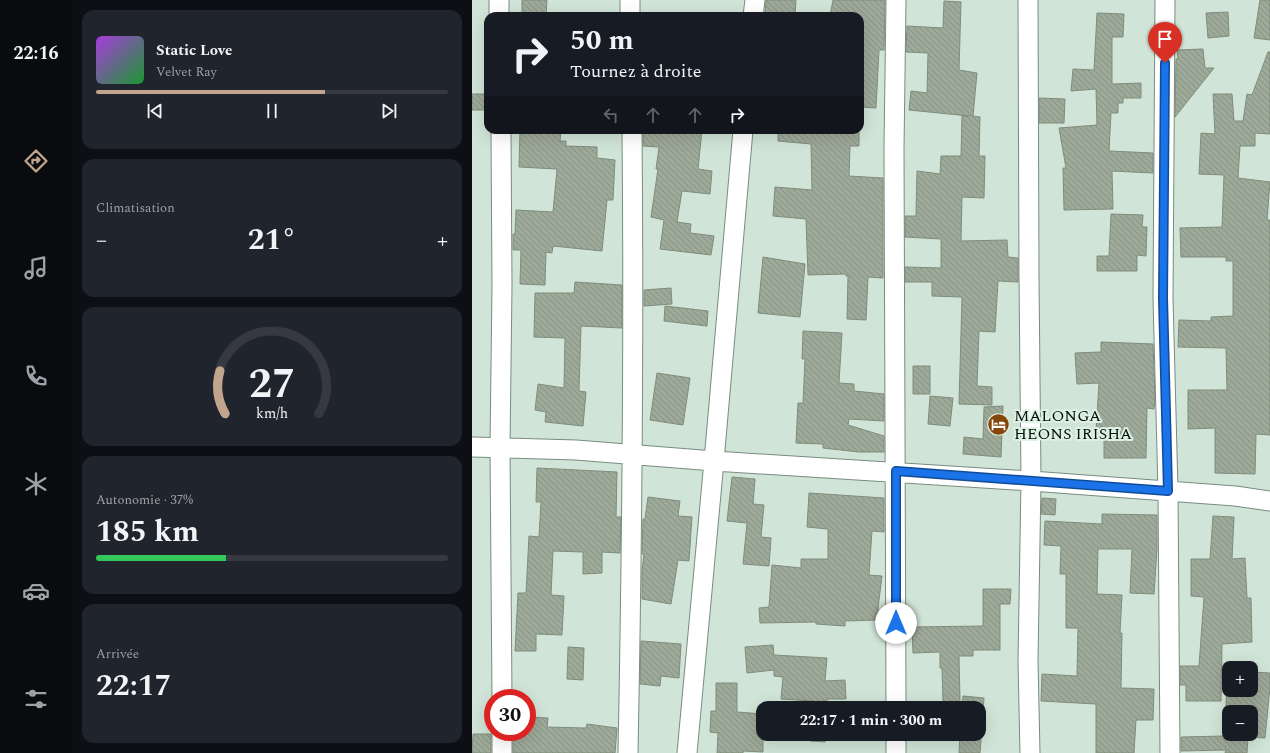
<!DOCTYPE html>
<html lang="fr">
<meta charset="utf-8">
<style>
:root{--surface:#171b24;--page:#20242c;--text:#f1f3f6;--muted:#9ea1a6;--line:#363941;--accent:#c0a58c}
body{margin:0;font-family:Spectral,serif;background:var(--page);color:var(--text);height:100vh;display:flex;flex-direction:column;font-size:15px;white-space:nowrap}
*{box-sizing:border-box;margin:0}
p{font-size:13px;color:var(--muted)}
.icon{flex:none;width:22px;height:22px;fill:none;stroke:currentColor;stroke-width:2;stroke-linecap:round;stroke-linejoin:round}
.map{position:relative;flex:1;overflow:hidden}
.sheet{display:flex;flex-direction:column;gap:10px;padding:10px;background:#0d0f14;width:400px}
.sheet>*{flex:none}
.banner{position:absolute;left:12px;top:12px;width:380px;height:122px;border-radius:12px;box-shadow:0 4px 16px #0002;background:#171b24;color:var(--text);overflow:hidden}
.tools{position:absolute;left:750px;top:661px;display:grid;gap:8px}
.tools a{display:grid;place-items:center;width:36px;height:36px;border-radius:8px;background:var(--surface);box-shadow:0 4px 16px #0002;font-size:20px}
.speed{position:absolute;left:12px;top:689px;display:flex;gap:8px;font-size:20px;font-weight:700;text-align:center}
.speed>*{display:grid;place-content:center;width:52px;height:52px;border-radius:50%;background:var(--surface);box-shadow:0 4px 16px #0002;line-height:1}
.speed .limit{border:6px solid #d22;background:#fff;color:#111}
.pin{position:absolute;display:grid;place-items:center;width:34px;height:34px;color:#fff;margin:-41px -17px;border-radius:50% 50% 50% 0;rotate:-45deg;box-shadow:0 0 4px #0007}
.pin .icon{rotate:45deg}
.me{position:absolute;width:44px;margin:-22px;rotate:0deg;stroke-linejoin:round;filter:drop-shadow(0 0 3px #0008)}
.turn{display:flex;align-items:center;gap:14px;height:84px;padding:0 20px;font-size:18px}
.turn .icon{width:52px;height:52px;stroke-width:2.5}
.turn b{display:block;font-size:28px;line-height:34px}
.lanes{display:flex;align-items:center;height:38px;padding:0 20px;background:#0003;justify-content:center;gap:20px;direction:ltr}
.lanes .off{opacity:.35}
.big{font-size:30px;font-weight:700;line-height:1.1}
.sheet .tile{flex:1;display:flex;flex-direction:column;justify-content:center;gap:6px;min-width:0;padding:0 14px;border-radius:12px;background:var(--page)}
.sheet .dial{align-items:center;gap:0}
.dial svg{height:104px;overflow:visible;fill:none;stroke:var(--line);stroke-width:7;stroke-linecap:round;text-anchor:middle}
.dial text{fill:var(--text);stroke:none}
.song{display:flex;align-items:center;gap:12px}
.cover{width:48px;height:48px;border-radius:6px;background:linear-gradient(135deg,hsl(280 70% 55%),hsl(130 70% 35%))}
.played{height:4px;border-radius:2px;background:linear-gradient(90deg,var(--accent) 65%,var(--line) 65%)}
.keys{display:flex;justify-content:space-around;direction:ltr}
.heat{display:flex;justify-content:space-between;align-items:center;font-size:22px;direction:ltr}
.charge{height:6px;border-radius:3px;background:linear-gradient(90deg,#34c759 37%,var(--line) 0)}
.trip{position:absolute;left:284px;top:701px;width:230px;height:40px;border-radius:12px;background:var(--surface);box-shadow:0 4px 16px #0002;font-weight:700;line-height:40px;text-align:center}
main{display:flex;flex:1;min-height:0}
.tab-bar{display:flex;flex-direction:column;width:72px;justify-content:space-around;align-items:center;background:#090b0e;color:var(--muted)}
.tab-bar .icon{width:28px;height:28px}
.tab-bar .current{color:var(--accent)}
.tab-bar b{font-size:18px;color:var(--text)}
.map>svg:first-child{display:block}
.building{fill:url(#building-back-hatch);stroke:#808c7b;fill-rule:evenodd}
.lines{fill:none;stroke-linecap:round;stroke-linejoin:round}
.minor-casing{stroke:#798c80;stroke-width:21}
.minor{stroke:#fff;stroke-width:19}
.route-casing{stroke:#114b97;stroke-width:10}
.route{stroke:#1a73e8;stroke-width:7}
.labels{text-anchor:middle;stroke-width:4;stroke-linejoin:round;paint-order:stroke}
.poi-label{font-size:16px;fill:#080e0a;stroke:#ddf2e4;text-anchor:start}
</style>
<main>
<nav class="tab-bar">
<b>22:16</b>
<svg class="icon current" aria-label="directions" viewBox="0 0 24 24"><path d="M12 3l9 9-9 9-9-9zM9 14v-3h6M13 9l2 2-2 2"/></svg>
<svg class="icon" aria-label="music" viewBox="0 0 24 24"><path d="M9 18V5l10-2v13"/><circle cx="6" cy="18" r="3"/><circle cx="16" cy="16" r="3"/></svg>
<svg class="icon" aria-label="phone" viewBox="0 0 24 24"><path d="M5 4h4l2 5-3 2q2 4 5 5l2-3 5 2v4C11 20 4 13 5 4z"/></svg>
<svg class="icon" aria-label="climate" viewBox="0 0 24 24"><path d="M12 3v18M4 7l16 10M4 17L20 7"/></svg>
<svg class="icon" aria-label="car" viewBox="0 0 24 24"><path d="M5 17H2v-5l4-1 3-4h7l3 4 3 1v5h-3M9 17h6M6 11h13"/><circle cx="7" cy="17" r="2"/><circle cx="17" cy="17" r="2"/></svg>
<svg class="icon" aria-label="filters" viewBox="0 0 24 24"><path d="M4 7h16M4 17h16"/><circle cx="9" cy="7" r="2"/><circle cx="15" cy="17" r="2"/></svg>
</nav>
<section class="sheet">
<div class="tile">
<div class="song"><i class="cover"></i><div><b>Static Love</b><p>Velvet Ray</p></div></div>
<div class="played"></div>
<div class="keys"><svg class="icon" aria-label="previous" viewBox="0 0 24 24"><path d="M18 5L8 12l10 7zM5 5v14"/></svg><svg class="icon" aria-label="pause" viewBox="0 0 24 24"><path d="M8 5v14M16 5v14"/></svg><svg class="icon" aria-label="next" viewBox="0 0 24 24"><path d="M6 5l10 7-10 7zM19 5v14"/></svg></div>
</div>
<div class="tile"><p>Climatisation</p>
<div class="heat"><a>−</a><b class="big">21°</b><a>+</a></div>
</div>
<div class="tile dial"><svg viewBox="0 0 100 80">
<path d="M14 69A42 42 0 1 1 86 69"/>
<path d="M14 69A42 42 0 0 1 10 36" stroke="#c0a58c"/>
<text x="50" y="56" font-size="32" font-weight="700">27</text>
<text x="50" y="72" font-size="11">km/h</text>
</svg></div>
<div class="tile"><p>Autonomie · 37%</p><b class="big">185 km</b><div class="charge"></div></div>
<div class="tile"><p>Arrivée</p><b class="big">22:17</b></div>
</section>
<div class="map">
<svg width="798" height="753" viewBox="0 0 798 753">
<defs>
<pattern id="building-back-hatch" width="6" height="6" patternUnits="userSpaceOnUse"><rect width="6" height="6" fill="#9eaa99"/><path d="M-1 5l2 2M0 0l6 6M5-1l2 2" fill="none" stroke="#879182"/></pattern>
</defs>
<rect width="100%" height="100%" fill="#d0e4d7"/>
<path class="building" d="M50,0h25l-1,16h-24z
M294,0h30l-1,15 -30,-2z
M361,0h52l-1,50h-5l-3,58 -16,-1v-91h-30z
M788,0h10v40l-16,-2z
M472,1l17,1 -2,68 18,3 -4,43 7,1 -1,39h6l-1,42 -22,-1 -1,44 46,-1 1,17 10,1v24l-20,-1 -3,51 -16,-1 -2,55 15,1v18l-33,-1 3,-107 -30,-1v-14h-27v-15l36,1v-29l-36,-2v-21h11l1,-45 23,3 1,-18h20l1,-40h7l-60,-6 2,-19 16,2 1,-40 -22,-1 1,-26 36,2z
M756,12l1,24 -21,2 -2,-25z
M625,13l27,1 -1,23h-11v47l29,-1v15h-18v5h-5v10h-7l-2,38 44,2v20l-41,-2 1,38 -49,1 -1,-42h3l-7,-40 38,-3 -1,-36 -25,2 2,-22 21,1z
M731,49l2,19h9l-39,49 1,-58h2l-1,-9z
M796,52h2v82l-15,-1v13h-15l-2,32 32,4 -3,38h3v215l-14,-1 -1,40 -40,-1v-45l-27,1v-39h39l-1,-42 -48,-1 1,-27 32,1v-4l22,-1v-55h-7v-4h-45l-1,-29 42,-1 2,-52 -25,-1 2,-41 14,1 -2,-40h19l2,27h9l4,-27 5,1z
M0,94h16v16h-16z
M567,98l26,1 -1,24h-25z
M48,130h41l-1,11h6v5l31,1v11l18,2 -2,40h-6l-5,51 -49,-5 -1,7 -6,-1 -1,33 -25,-1 1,-34h-8v-16h2l1,-24 37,2 4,-43 -38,-2z
M171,130h59l-4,39 14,2 -2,23 -28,-3 -5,31 14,2 -1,9 24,3 -3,19 -51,-6 4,-29 -13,-3 7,-48h-2l3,-22 -16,-1z
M306,130h81v16h-9l-1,30 34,2v100l-15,-1 -2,43 -19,-1 1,-43h-2v-2l-38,1 -2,-56 -33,-3 2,-29 37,3 -1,-46 -33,-3z
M639,214l32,1 -1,12h5l-1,29 -9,-1v16h-40v-15h12z
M291,257l42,7 -5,53 -42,-4z
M103,282l47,3v43l-41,-2 -2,65 7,1 -3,34 -38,-4 1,-10 -11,-2 3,-26 26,4 1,-50 -31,-1 1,-44h39z
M199,288l1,16 -28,2v-16z
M193,306l43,5 -1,15 -43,-5z
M331,331l39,2 -3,50 15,1v7l30,3v27l-35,-2 -1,6 36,11v16h-25l-36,-4v-4l-27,-1 2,-40h5l2,-44h-3z
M629,342l52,2 2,55 -1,10 -7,-1 -1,50h-42v-28h-8l3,-47 -22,1 -2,-31 26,-1z
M441,366h17v28h-17z
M185,373l33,5 -7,47 -33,-5z
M458,396l23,2 -3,28 -22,-2z
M531,406l-2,51 -38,-3 1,-17 19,2 1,-32z
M65,468l80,4 -1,45h5l-1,36 -18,-1v21l-19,1v-22l-30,-1 -2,44 13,1 -2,39 -26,-1v17h-21l3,-58h8l3,-57 10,1 2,-35h-5z
M260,477l23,2 -2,25 11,1 -3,32 10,1 -2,28 -26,-2 4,-41 -20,-2z
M337,493l75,5v34l-12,-1 -3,44 13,1 -4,32v12l-33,1v5l-29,-2v-2l-56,1 -1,-15 10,-1 3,-42 29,3v-9h27v-30l-21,-2z
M176,497l32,4 -2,15 14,1 -3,44 -11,-1 -7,44 -29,-5v-29l2,-16h-2l1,-35h2z
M570,498l14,1 -1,16 -14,-1z
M630,514l55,1v34l-3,45 -24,-1 2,-44h-34l-1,45 25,1 -2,38h2l-1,55 33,1 -1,31h-17l-2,33h-38v-49l-55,-3 1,-27 35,2 1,-48h-12v-54h-6l1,-28 -17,-1 1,-24 57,3z
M741,516l21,1 -2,42 13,-1 2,40h4l1,44 -30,2 -1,57h-35v-16h-6v-19h19l5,-69 -13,-1v-37h19z
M511,589h28l-1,15h-10v46h-27v6h-14l1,46h-17l-1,-34h-2v-16l-27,1 -1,-26 71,-1z
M169,641l40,3 -2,34 -18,-2 -1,10 -20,-2z
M301,645l1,10 53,3 -2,23 20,-1 1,19h-19v9h-15l1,-7 -32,-2 2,-22 -9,-1v-6l-27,3 -2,-26z
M96,647l16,1 -1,32 -16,-1z
M779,672l19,1v14l-5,51 -17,-1 -1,16h-22l1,-3 -45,1v-14l43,-1 3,-48h2v2h22zM757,712h22v22h-22z
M244,683h21v29l26,2v38l-20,-1v2h-26l1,-20 -8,-1 1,-21h5z
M491,696l21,2 -4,55h-21l1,-19h19v-26h-17z
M55,717l21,1 -1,9 39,1 1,-4 30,4 -2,25h-102v-21h14z
M1,734h18v19h-19z
M339,734h15l-1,8 -15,-1z"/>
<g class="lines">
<defs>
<path id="minor" d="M27,0v16
M158,0v16
M424,0l-2,148 2,560
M556,0l1,277 2,204 -3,180 2,92
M693,0l-2,298 5,193 2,262
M281,16l2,-16
M29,130l1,156 -2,162 2,250
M0,447l104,3 138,11 317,20 204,15 35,5
M30,732v21
M156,753c4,-208 6,-415 4,-623
M215,753l27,-292 29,-331
M424,753v-19"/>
</defs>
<use href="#minor" class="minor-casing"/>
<use href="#minor" class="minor"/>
</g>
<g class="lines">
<defs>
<path id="route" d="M424,623v-152l272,20 -5,-193 2,-235"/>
</defs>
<use href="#route" class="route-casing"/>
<use href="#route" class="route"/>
</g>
<defs>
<symbol id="hotel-disc" viewBox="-11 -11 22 22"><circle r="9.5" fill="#85460a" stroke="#ddf2e4"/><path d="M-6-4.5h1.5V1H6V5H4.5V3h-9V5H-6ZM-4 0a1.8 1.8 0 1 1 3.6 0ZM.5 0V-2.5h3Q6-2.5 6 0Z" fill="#fff"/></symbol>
</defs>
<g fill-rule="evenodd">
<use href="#hotel-disc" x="514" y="412" width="25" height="25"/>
</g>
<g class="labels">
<g class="poi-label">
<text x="542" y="421">MALONGA<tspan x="542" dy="18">HEONS IRISHA</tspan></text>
</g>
</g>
</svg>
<div class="tools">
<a>+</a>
<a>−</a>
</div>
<div class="speed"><div class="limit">30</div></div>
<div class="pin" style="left:693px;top:63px;background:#d93025"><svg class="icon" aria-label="arrive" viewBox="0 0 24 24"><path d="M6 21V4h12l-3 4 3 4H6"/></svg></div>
<svg class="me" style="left:424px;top:623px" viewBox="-20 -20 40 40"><circle r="19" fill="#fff"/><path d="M0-13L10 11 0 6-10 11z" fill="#1a73e8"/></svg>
<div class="trip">22:17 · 1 min · 300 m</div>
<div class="banner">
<div class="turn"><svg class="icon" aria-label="right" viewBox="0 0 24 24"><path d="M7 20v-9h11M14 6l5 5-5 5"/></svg><div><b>50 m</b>Tournez à droite</div></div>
<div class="lanes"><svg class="icon off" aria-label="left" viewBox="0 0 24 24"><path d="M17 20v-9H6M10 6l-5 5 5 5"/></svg><svg class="icon off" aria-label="ahead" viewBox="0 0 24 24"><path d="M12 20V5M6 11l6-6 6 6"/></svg><svg class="icon off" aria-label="ahead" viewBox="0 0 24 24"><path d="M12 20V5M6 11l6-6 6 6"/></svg><svg class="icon" aria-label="right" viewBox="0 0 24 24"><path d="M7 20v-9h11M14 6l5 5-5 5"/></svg></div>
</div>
</div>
</main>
